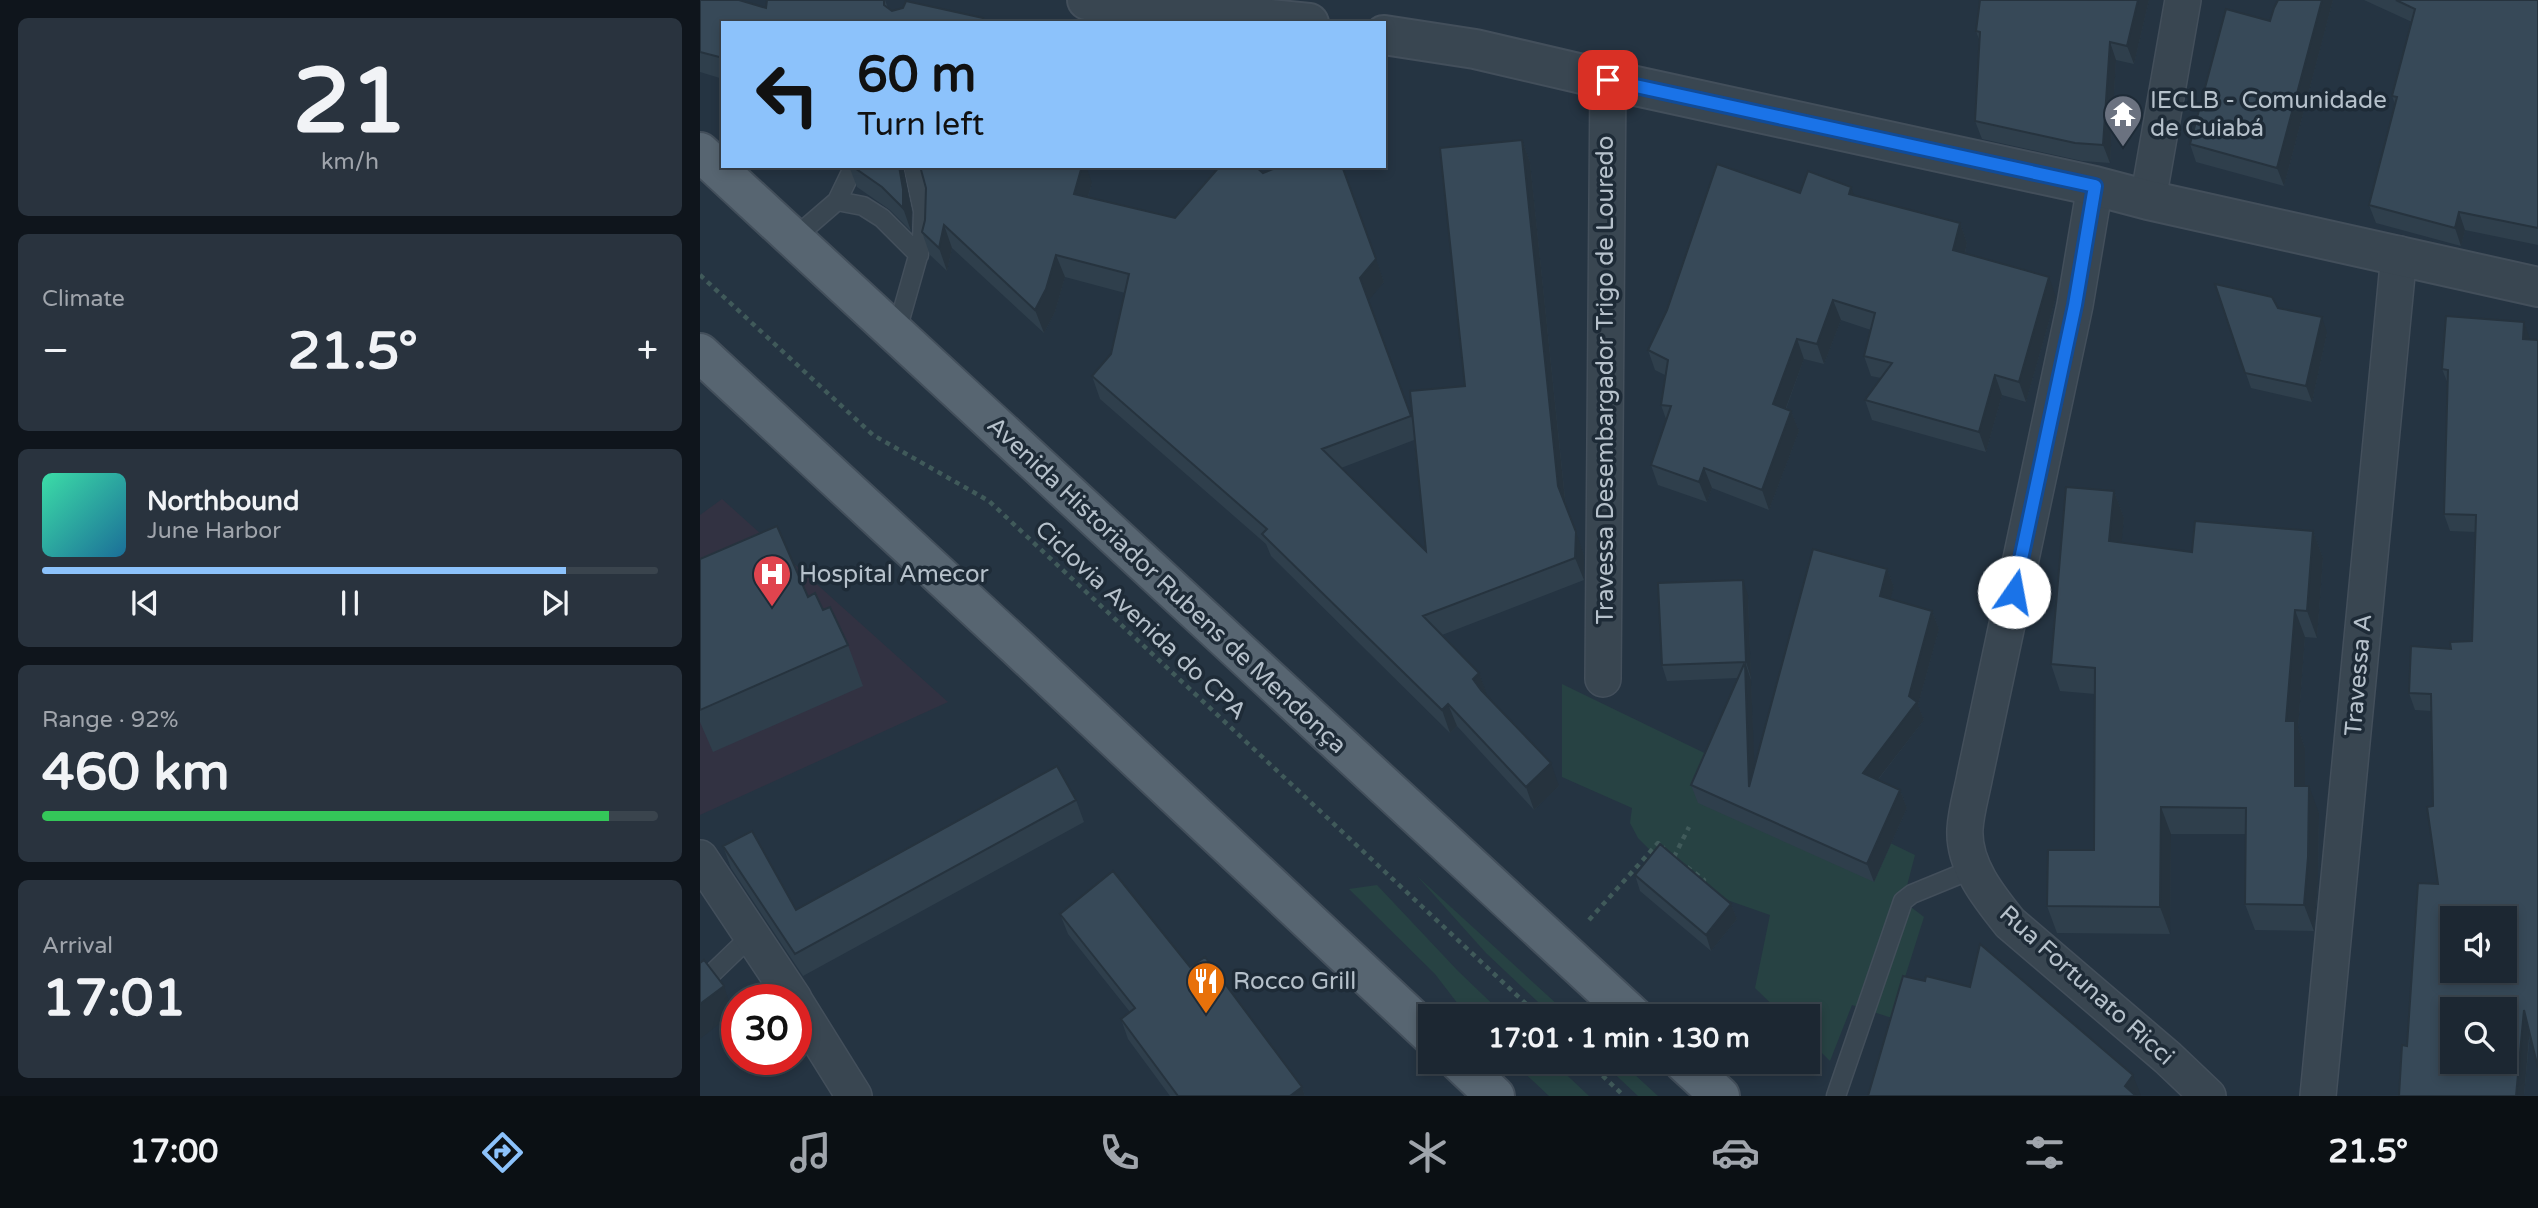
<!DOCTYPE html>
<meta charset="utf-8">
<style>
:root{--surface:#1c2732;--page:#29333e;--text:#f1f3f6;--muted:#a0a5ac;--line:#3a444d;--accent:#8cc2fb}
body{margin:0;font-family:"Varela Round",sans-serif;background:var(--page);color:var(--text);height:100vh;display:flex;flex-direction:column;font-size:26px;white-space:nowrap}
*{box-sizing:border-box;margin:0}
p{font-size:23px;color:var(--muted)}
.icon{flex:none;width:38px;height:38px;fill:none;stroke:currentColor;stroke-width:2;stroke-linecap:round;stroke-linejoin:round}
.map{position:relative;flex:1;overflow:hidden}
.details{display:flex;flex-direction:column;gap:18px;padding:18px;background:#0f151c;width:700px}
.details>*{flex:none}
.guide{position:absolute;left:21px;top:21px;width:665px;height:147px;border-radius:0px;box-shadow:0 4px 10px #0003,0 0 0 2px var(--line);background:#8cc2fb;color:#111;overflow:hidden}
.buttons{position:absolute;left:1740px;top:906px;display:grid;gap:14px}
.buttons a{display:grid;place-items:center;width:77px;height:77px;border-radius:0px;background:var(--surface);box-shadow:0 4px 10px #0003,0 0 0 2px var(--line);font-size:35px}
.speed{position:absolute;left:21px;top:984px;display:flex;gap:14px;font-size:35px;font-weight:700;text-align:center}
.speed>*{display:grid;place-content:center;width:91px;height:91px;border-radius:50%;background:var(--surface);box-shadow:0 4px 10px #0003,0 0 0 2px var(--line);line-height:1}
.speed .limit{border:10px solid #d22;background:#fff;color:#111}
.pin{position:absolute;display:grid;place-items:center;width:60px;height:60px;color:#fff;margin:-30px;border-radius:14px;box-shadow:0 4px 10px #0006}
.me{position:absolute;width:77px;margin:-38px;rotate:12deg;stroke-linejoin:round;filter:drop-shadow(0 0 5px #0008)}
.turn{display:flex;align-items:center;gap:24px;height:147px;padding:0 21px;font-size:32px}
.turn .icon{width:91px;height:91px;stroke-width:2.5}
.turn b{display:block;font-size:49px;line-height:60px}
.big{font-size:52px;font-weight:700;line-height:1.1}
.details .card{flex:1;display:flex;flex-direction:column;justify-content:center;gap:10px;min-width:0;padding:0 24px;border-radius:10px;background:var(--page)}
.details .dial{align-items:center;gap:0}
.dial b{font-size:91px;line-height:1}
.song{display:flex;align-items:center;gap:21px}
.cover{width:84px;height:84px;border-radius:10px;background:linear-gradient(135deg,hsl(160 70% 55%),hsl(200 70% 35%))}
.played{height:7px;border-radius:4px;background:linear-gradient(90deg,var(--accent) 85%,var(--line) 85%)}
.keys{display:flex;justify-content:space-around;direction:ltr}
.heat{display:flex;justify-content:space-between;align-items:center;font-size:38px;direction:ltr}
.charge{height:10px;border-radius:5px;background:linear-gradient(90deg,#34c759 92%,var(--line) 0)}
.trip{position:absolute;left:718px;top:1004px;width:402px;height:70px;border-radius:0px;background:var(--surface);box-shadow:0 4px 10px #0003,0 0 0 2px var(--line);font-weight:700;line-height:70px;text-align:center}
.dock{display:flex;height:112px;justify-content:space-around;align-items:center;background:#0b1014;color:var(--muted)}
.dock .icon{width:49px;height:49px}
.dock .active{color:var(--accent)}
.dock b{font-size:32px;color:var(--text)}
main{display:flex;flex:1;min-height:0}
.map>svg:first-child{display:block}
.medical{fill:#323242}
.green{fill:#274243}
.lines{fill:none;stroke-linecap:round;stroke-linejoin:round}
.service-casing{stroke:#434f5b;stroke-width:21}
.minor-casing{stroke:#434f5b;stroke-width:38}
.tertiary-casing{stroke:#434f5b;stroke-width:42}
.primary-casing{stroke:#434f5b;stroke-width:42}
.path{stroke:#405a5a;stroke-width:4.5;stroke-dasharray:5 5;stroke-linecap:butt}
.service{stroke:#394651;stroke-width:18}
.minor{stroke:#394651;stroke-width:35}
.tertiary{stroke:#394651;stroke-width:38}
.primary{stroke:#576571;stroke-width:38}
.wall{fill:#2f3f4c;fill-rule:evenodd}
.shaded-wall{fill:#26333e}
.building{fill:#374958;stroke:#26333e;stroke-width:2;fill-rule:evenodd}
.route-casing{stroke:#114b97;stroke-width:18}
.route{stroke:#1a73e8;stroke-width:12}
.labels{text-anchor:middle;stroke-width:7;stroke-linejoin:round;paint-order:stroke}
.poi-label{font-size:24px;fill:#b6c1cb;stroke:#1e2b37;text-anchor:start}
.street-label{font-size:24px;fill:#b6c1cb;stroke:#1e2b37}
</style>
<main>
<section class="details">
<div class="card dial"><b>21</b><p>km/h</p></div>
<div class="card"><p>Climate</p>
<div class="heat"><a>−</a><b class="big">21.5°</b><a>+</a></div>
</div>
<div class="card">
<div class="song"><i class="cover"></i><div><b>Northbound</b><p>June Harbor</p></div></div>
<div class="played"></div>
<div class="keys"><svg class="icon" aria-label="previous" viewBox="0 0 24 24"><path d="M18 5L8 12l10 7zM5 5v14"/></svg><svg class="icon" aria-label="pause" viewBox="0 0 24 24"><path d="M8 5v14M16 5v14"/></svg><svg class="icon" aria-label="next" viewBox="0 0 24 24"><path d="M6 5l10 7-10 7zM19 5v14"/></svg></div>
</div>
<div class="card"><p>Range · 92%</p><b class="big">460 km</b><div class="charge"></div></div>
<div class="card"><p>Arrival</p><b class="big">17:01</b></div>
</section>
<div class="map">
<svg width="1838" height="1096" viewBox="0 0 1838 1096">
<rect width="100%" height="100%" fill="#253442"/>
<path class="medical" d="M22,499l226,203 -248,113v-300z"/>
<path class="green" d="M862,684l353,171 -12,46 21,16 -32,101 -40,-13 -22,56 -22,-22v-22h-23l-30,-29 15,-73 -40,-14 -65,-36 -27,-27 -8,-15 2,-15 -70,-31z
M717,876l154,141h-17l-68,-64z
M677,885l81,86 48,46h-38l-33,-43 -86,-85z
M813,1062h40l36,34h-40z
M902,1062h19l37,34h-20z"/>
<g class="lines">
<defs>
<path id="service" d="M137,201l26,5 19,12 37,37
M93,239l44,-38 17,-35
M196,334l26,-92 1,-31 -10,-45
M0,985l52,-50
M1136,1096l67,-195 9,-7 61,-25"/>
<path id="minor" d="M1395,186l-20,119 -100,470c-3,17 -9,36 -10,54 -2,36 24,68 45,94l158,135 40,38
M1448,200l35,-200
M903,679l5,-599
M0,858l94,141
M96,1003l58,93
M1618,1096l81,-842"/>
<path id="tertiary" d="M387,0l222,23
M684,35l91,14 133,31 487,106 53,14 390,87"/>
<path id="primary" d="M0,152l934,865
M0,353l315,292 415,390
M759,1062l36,34
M983,1062l37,34"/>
</defs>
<use href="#service" class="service-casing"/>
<use href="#minor" class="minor-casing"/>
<use href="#tertiary" class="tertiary-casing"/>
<use href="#primary" class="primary-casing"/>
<path class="path" d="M0,275l173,160 116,66 551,516
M974,857l15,-30
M987,867l17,13 -1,5
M889,920l69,-77 6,5
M888,1062l36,34"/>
<use href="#service" class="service"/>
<use href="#minor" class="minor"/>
<use href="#tertiary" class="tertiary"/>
<use href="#primary" class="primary"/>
</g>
<path class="wall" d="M0,0l66,8 119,-8 3,8 4,3 -169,12v56l-23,-7z
M1280,0h169l-15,64 -18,-4 -6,103 -28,-2 -100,-22 -7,-18 5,-79 -4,-11z
M1578,0h55l-49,186 -88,-24 -6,-18 80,-123z
M1664,0h174v245l-73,-15 -4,16 -85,-23 -7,-18 26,-101 -3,-8 20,-74z
M822,140l8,22 36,345 18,48v25l-142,55 37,38 8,23 72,90 -25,24 -77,-84 -7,7 -179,-177 -5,-12 -166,-145 -8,-23 19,-22 14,-61 -60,-16 -10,35 -11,21 -92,-85 -5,23 -17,-16 -8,-23 3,-12 1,-32 166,-5 -4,14 87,21 88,-45 79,-7 42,116 -16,18 45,121 52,-35zM714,440l12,111 -85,-83z
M149,166h54l9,46 -1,19 -21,-21 -33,-23z
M1100,193l55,3 105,27 7,20 -2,10 91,44 -30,105 -24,-7 -16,57 -114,-32 -7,-20 16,-22 -10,-2 -7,-20 7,-26 -30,-10 -17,44 -20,-5 -18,50 5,2 8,20 -30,79 -57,-22 -5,14 -49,-17 -7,-20 15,-46 -5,-14 4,-30 -10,-5 -7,-20 19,-40z
M1515,284l63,24 49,25 -15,69 -61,-14z
M1824,322l6,711 -6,63h-125l8,-50 31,-162 -5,-78 -2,-95 -16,-1 -6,-17 42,-44 21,-8 4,-109 -26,-1 -6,-17 4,-130 -6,-15z
M1414,491l10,27 -3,25 71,9 121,-21 10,27 -6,80 -12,-1 -7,91 7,20v38l14,27 -1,71 -4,47 -59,-1 -10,-26 1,-70h-75l-1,100 -113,-1 -10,-27 47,-56 1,-156 -35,-3 -9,-27z
M0,559l108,38 15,13 25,35 15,41 -150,66 -13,-30z
M1187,569l7,18 -4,12 42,12 7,18 -21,76 6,15 -46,60 22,10 7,18 -33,74 -176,-79 -7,-18 47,-107 -71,3 -5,-16 86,-70 6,173z
M376,800l8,22 -281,154 -72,-108 -8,-22 73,64z
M935,875l96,29 6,15 -26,32 -71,-60z
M360,914l130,53 112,120 3,9h-135l-42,-57 -7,-20 9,-7 -62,-78z"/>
<path class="shaded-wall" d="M1438,0h11l-15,64 -7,-18z
M1622,0h11l-49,186 -7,-18z
M1410,42l6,18 -6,103 -7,-18z
M822,140l8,22 36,347 -8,-23z
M199,166h4l9,46 -1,19 -8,-23z
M382,166h4l6,17 -10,34 -8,-23z
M1151,187l8,20 -10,-13z
M1759,212l6,18 -4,16 -6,-18z
M1260,223l7,20 -6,27 -8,-20z
M244,225l8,23 -5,23 -8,-23z
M356,255l9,22 -10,35 -11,21 -9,-23z
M676,259l8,23 -16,19 -8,-23z
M1349,277l7,20 -30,105 -7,-20z
M1133,300l8,20 -17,44 -7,-20z
M1622,317l5,16 -15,69 -6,-16z
M1824,322l6,17 -1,17 -6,-17z
M1097,339l7,20 -24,65 -7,-20z
M1295,375l7,20 -16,57 -7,-20z
M1091,411l8,20 -30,79 -7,-20z
M1004,468l8,20 -5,14 -8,-20z
M1414,491l10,27 -5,50 -10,-27z
M1613,531l10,27 -6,80 -10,-27z
M876,532l8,23v25l-9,-22z
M1187,569l7,18 -8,27 -6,-18z
M1043,580l5,15 3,83 -5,-16z
M1595,610l10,27 -7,91 7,20v65l-10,-27 -9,-65z
M1232,611l7,18 -21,76 6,15 -55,71 -6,-18 46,-77z
M1045,662l6,18 5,125 -7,-18z
M779,673l8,22 -6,6 -8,-22z
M748,704l9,22 -7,7 -8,-23z
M851,763l8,23 -25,24 -8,-23z
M1609,786l10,27 -1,71 -4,47 -10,-26z
M1200,790l7,18 -33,74 -7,-18z
M1461,807l10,27 -1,100 -10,-27z
M1031,904l6,15 -26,32 -5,-16z
M24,986l9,27 -33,26v-35z
M1824,1010l6,17 -6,69h-8z
M1433,1075l8,21h-13l-3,-10z
M602,1087l3,9h-15z"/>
<path class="building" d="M0,0h39l27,8 1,-8h117v5l8,6 11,-3 3,-7 77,17 -1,5h-259v35l-23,-6z
M1280,0h158l-11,46 -17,-4 -7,103 -28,-2 -100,-22 5,-89 -4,-1z
M1578,0h44l-45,168 -87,-24 36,-135 44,12 4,-13z
M1696,0h142v228l-79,-16 -4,16 -86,-23 28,-108 -5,-1 23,-87z
M822,140l36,346 18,46 -1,26 -152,58 56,57 -6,6 8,11 70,73 -25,24 -78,-83 -6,6 -180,-176 5,-5 -175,-153 19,-22 18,-80 -73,-19 -10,34 -11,21 -91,-85 -5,23 -17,-16 3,-12 1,-32 -6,-22h162l-8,28 101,24 45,-52h35l8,7 18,-7h61l34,93 -16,19 51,138 -89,33 104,102 -16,-160 55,-5 -25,-238z
M1017,164l83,29 8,-22 43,16 -2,7 111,29 -7,27 96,27 -30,105 -24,-7 -16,57 -114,-32 27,-37 -28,-7 11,-43 -42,-13 -16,44 -20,-5 -24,65 18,7 -29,79 -58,-22 -5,14 -48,-17 20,-59 -10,-1 7,-45 -20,-10 19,-40z
M152,166h47l4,23v19l-21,-21z
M1515,284l57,13 6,11 44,9 -16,69 -61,-13z
M1746,316l78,6 -1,17 15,1v728l-14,-58 -8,86h-117l3,-51 5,1 11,-163 20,1 -11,-77 6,-1 -2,-112 -22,-1 2,-47 40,3 -1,-7 22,-1 4,-126 -32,-1 4,-144 -6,-1zM1752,919h52v52h-52zM1752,1010h52v52h-52z
M1366,487l48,4 -5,50 83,11 3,-31 118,10 -6,80 -12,-1 -9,111h9v65h14l-1,71 -4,48 -59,-1 1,-96 -85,-1 -1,100 -113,-1 1,-56h46l1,-182 -44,-4z
M77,526l31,71 7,-4 8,17 7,-3 18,38 -148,65v-151z
M1113,549l74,20 -7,27 52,15 -23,85 8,6 -54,71 37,17 -33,74 -176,-79 54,-123 4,125z
M1043,580l3,82 -84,3 -4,-82z
M357,766l19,34 -281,154 -72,-108 29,-15 44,79z
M960,844l71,60 -25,31 -71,-60z
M413,871l77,96 15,-10 97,130 -12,9h-112l-57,-77 14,-11 -75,-94z
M1280,944l153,131 -8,11 11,10h-268l35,-120 22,5 1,-5 44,11z
M4,960l20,26 -24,18v-41z"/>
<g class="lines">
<defs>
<path id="route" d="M908,80l487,106 -20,119 -61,287"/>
</defs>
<use href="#route" class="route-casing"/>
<use href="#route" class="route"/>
</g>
<defs>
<symbol id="temple-pin" viewBox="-11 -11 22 30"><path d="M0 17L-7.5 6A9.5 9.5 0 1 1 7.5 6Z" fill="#6b7280" stroke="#1e2b37"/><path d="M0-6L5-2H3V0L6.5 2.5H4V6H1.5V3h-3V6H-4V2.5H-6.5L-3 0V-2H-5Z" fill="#fff"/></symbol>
<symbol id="hospital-pin" viewBox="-11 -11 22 30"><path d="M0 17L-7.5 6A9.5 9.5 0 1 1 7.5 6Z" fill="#e0444e" stroke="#1e2b37"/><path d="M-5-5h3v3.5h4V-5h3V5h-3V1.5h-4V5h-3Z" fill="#fff"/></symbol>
<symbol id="restaurant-pin" viewBox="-11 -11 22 30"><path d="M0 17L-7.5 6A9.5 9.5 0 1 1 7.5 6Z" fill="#e8710a" stroke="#1e2b37"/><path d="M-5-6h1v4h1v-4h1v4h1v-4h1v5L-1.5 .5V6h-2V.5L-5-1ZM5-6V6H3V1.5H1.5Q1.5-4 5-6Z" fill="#fff"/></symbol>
</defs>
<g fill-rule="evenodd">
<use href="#temple-pin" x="1401" y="92" width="44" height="60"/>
<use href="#hospital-pin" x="50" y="552" width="44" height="60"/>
<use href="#restaurant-pin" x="484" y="959" width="44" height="60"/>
</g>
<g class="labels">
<g class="poi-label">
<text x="1450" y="108">IECLB - Comunidade<tspan x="1450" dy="28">de Cuiabá</tspan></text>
<text x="99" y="582">Hospital Amecor</text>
<text x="533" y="989">Rocco Grill</text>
</g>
<g class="street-label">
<text transform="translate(905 380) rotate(-90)" y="8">Travessa Desembargador Trigo de Louredo</text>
<text transform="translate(467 585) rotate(43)" y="8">Avenida Historiador Rubens de Mendonça</text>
<text transform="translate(441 620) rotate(43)" y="8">Ciclovia Avenida do CPA</text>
<text transform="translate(1658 675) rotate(-85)" y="8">Travessa A</text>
<text transform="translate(1387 985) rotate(42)" y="8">Rua Fortunato Ricci</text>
</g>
</g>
</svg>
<div class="buttons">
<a><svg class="icon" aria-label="sound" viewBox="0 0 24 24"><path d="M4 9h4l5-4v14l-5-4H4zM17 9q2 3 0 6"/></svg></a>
<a><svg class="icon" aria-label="search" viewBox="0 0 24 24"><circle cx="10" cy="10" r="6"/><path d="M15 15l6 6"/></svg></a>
</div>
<div class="speed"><div class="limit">30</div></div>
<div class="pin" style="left:908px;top:80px;background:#d93025"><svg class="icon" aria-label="arrive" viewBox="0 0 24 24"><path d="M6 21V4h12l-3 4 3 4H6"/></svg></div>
<svg class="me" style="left:1314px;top:592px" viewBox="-20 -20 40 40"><circle r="19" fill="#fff"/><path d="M0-13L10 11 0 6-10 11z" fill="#1a73e8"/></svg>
<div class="trip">17:01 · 1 min · 130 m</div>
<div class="guide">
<div class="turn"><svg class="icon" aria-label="left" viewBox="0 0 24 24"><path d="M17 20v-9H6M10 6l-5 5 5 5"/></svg><div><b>60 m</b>Turn left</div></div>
</div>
</div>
</main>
<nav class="dock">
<b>17:00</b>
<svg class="icon active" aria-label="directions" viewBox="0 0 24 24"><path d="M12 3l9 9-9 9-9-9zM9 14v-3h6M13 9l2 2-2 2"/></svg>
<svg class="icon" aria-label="music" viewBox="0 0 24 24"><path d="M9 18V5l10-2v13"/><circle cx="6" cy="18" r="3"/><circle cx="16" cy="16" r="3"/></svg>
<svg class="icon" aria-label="phone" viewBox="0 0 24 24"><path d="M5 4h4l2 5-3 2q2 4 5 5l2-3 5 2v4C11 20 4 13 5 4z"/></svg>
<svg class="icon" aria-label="climate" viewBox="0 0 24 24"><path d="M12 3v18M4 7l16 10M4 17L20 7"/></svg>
<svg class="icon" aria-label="car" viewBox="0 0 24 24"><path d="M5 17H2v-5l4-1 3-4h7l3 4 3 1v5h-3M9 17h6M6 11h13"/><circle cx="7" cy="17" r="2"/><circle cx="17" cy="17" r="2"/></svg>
<svg class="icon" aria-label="filters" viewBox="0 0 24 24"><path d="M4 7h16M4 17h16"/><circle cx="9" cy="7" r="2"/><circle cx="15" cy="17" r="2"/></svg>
<b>21.5°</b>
</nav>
